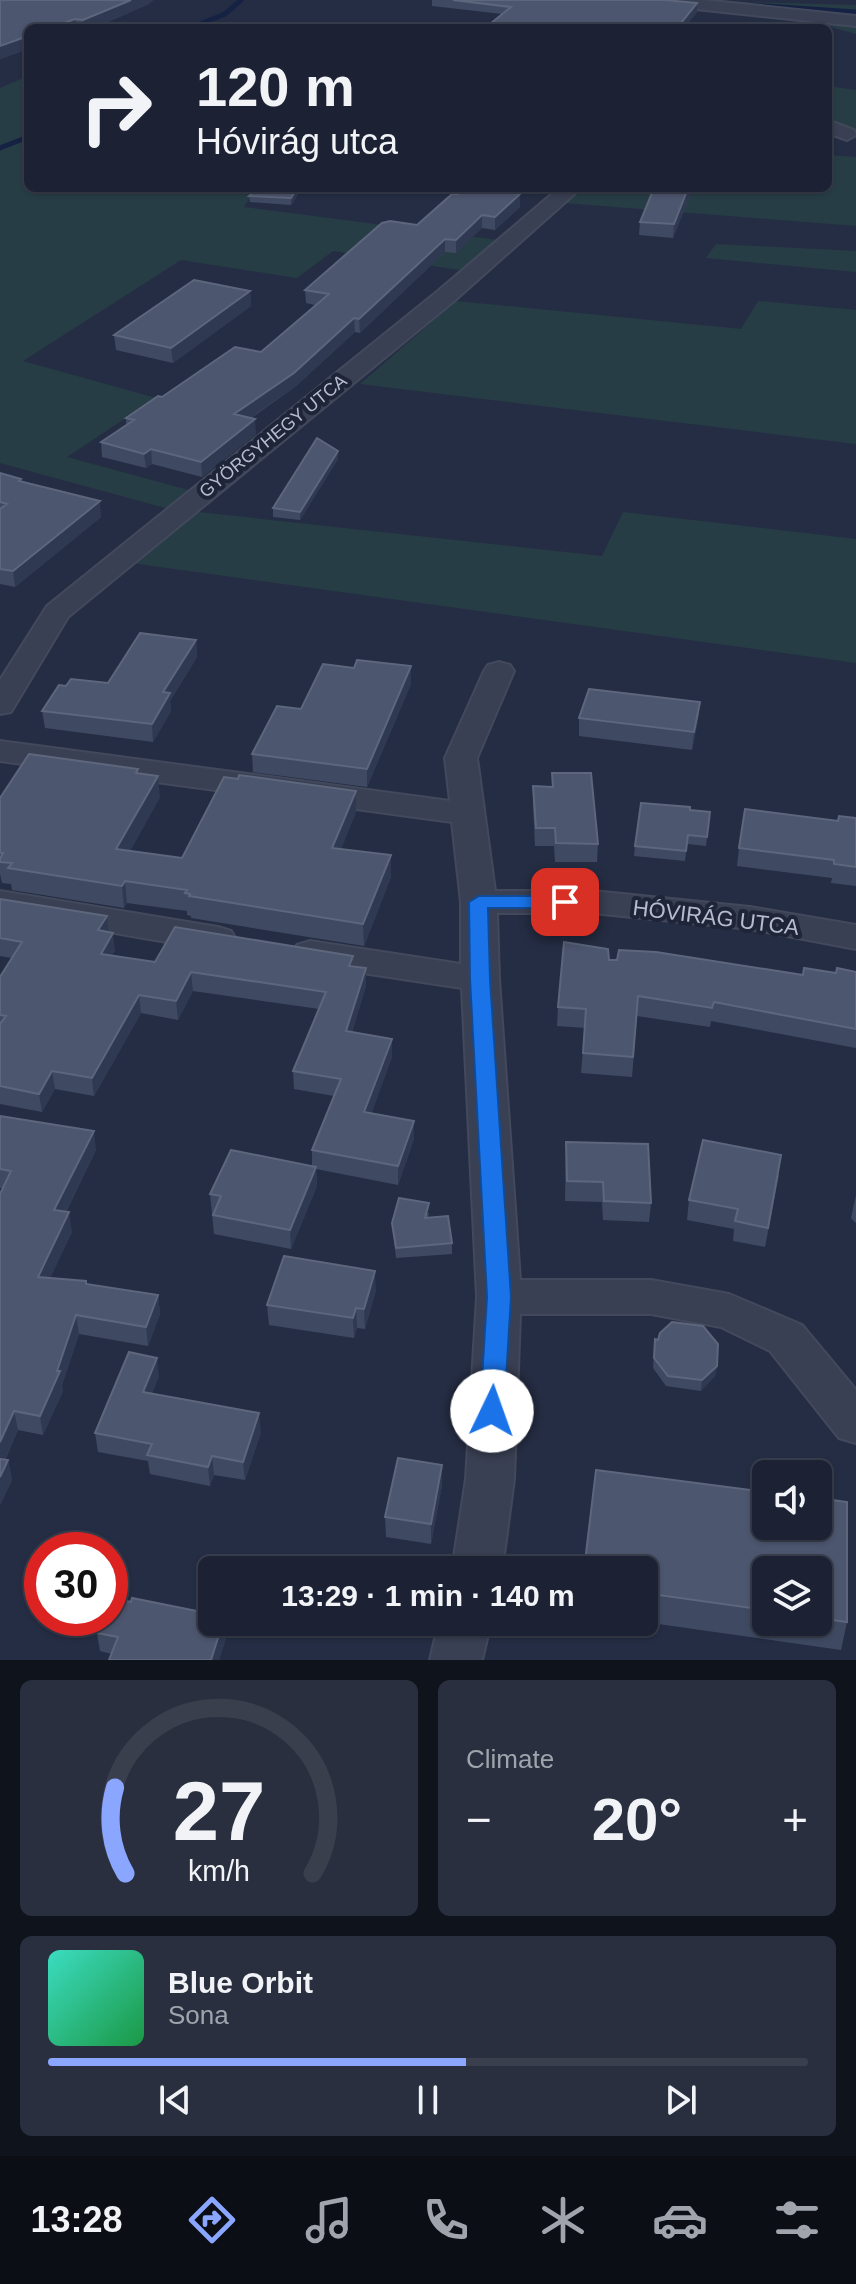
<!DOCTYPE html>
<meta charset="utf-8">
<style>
:root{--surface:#1c2233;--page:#292f3f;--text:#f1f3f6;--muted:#a0a4ac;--line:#3a3f4e;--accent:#8aa6ff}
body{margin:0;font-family:Arial,sans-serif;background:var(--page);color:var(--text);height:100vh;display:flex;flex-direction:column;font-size:30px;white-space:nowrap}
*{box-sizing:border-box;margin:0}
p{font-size:26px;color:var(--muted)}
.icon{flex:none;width:44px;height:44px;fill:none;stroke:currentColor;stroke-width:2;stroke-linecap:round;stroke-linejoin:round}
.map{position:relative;height:1660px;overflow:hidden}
.details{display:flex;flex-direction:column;gap:20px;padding:20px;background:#0f131c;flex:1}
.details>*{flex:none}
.hud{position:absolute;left:24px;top:24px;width:808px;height:168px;border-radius:12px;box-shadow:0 2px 6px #0004,0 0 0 2px var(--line);background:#1c2233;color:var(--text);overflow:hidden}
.tools{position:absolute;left:752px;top:1460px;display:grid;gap:16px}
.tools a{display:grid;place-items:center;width:80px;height:80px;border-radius:12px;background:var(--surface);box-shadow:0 2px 6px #0004,0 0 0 2px var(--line);font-size:40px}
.speed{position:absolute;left:24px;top:1532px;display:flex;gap:16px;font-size:40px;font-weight:700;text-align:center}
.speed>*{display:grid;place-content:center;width:104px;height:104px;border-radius:50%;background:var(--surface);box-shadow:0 2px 6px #0004,0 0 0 2px var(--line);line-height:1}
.speed .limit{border:12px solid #d22;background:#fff;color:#111}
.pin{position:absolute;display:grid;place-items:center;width:68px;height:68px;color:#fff;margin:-34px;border-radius:16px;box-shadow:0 4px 12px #0006}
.me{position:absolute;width:88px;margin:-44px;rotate:3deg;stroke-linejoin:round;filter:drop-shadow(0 0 6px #0008)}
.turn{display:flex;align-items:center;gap:28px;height:168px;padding:0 40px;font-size:36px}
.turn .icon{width:104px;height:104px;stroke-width:2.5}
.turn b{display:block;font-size:56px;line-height:68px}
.big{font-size:60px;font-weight:800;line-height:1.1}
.details .card{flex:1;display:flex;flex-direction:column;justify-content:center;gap:12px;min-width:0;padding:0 28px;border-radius:12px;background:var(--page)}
.details .dial{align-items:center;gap:0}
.dial svg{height:208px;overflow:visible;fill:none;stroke:var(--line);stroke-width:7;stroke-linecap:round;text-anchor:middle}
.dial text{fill:var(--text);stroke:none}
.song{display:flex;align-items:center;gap:24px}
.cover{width:96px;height:96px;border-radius:12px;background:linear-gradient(135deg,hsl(170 70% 55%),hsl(140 70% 35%))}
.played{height:8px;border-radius:4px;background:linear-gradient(90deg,var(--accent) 55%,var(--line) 55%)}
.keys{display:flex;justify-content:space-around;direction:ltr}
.heat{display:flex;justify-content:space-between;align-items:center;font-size:44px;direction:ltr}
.details .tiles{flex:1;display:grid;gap:20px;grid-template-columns:1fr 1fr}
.card:last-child{grid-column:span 2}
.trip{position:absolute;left:198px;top:1556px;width:460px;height:80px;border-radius:12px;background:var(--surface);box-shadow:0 2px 6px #0004,0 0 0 2px var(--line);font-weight:800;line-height:80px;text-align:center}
.tab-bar{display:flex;height:128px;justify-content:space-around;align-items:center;background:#0b0e14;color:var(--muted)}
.tab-bar .icon{width:56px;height:56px}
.tab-bar .active{color:var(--accent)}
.tab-bar b{font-size:36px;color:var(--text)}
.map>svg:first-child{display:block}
.green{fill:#273d45}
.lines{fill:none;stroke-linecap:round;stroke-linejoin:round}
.stream{stroke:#162243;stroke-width:5}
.street-casing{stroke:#43495c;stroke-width:4}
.street{fill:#394053;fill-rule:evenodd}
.wall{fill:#3f4a62;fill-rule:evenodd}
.shaded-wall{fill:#2f3951}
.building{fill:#4c566e;stroke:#5d667c;stroke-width:2}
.route{fill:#1a73e8;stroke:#114b97;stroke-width:2}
.labels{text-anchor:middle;stroke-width:8;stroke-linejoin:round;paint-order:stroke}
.far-street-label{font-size:18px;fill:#b7bccd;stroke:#1e2539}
.street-label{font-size:22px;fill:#b7bccd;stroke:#1e2539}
</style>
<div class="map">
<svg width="856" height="1660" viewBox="0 0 856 1660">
<rect width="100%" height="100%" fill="#252d44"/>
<path class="green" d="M663,0l193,5v29l-42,-12z
M28,76v112h228l-12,19 277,36 -34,31 -154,-23 -36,27 -116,-18 -158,101 133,37 -89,59 125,34 -22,18 432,47 21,-44 233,27v124l-725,-100 38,-54 -169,-46v-375z
M828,86l28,4v41l-28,-10z
M828,155l28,2v69l-292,-23 16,-15h248z
M716,244l140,7v21l-150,-14z
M456,301l285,28 17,-28 98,9v134l-496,-60z"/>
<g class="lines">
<path class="stream" d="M749,5l107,7
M190,28l35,-14 16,-14
M0,148l28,-11"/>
<defs>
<path id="street" d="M649,0h54l153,16v10l-199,-21z
M828,120l26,10 2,5 -9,5 -19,-7z
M559,188h22l-127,113 -386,316 -57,95 -11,2v-34l47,-74 391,-315z
M499,662l11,3 4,6 -37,87 18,133h98l157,16 106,18v24l-106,-20 -157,-16h-96l2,66 21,301h131l78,14 73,31 54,65v53l-17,-5 -69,-87 -49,-24 -70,-13h-131l-6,165 -12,91h-50l14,-91 11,-182 -15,-309 -152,-23 -13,-4 -5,-8 5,-8 13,-4 151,23v-62l-9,-80 -452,-61v-20l450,60 -5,-43 39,-87 4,-6z
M0,891l218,36 13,4 5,8 -5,8 -13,4 -218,-38z
M439,1622h52l-9,38h-52z"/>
</defs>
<use href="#street" class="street-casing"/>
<use href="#street" class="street"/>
</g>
<path class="wall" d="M0,0l149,4 -55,24h-66v21l-28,10z
M432,0h233l32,3v9l-13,16h-194v-4l12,-10 -70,-8z
M302,188l-11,17 -41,-3 -1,-6z
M465,188h51l-1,5 5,1v13l-25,23 -13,-2 -26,25 -11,-1 -85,81 -5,-1 -60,55 -44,31 5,16 -54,43 -50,-13 -6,4 -44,-11 -1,-15 25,-17v-7l36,-21 99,-45 54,-47 -9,-2 -1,-13 112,-65z
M654,188h39l-20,50 -34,-3 1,-13z
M250,291l1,15 -78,57 -57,-13 -2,-15z
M338,451v8l-38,61 -27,-3v-9z
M0,473l22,8 79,36 -86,70 -15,-3z
M196,640l1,17 -27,44 1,10 -18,31 -108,-14 -3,-17 24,-25 42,-3z
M411,684l-44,103 -114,-15 -1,-18 49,-45z
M700,702l-2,18 -6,30 -113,-14v-18z
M138,769v4l22,24 -30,54 52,7 174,-46 -15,37 50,28 -27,69 -173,-28v-2l-4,-1v-4l-60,-8 -3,5 -112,-18 -1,-6 -9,-1 -2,-9v-76z
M552,773l46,71 -1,18h-42l-1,-16h-19l-2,-42v-18l19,1z
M710,812l-4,34 -19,-2 -2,17 -51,-5 1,-10z
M856,818v68l-25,-3 1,-5 -95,-12 2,-18 99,-27z
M0,899l108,33 7,19 -3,4 43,7 199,4 12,2v18l-14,46 40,7v18l-21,57 43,25 -16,46 -82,-16 1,17 -26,63 -77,-15 -4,-40 102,-28v-16l22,-54 -40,-7 -1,-18 26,-62 -126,-18 -15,29 -37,-7 -47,83 -39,-7 -13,23 -42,-8v-127l12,-19 -12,-2z
M609,960l194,15 53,-3v76l-145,-27 -1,6 -73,-11 -5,61 -51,-4 4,-45 -28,-2 1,-19z
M0,1116l96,34 -30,62 6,20 -22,46 108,17 2,19 -12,32 -69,-12 -17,51 1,6 -20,44 -25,-5 -13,30h3l4,20 -12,25 3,-317h-3z
M566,1142l85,61 -2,19 -46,-2 -1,-18 -37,-1z
M779,1175l-14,72 -32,-6 1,-12 -47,-9 2,-20z
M856,1195v28l-5,-5z
M429,1213l-1,5 24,25v11l-56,4 -4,-35z
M376,1290l-11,39 -8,-1 -3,10 -85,-13 -2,-20z
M655,1339l62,27 -2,10 -14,15 -35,-5 -13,-18z
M159,1376l-7,17 109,39 -16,48 -31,-5 -4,11 -60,-12 -2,-13 -50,-9 -3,-19z
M596,1470l170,22v34h52v-28l29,4v120l-6,28 -197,-28v-52h-60zM766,1570h52v52h-52z
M442,1485l-11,59 -45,-7 -1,-20z
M212,1622h14l1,13 -8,25h-110l3,-6 -12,-3 -3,-18z"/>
<path class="shaded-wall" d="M131,0h23l-5,4 -55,24h-10l-1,-8z
M697,3v9l-13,16h-7z
M75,19l1,9h-26z
M28,36v13l-28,10v-13z
M297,188h5l-11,17v-7z
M508,188h8v4l-12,12v-12z
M688,188h5l-20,50 1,-14z
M520,194v13l-25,23v-13z
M482,215v13l-26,25v-13z
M445,239v13l-85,81 -1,-14z
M250,291l1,15 -78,57 -2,-15z
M354,318l1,14 -60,55 -60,41 -1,-14z
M255,419l1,15 -54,43 -1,-15z
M151,449l1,15 -6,4 -2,-14z
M338,451v8l-38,61v-8z
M100,501l1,16 -86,70 -2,-16z
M196,640l1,17 -27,44 1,10 -18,31 -1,-18 11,-32z
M411,666v18l-44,103v-18z
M700,702l-2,18 -6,30 2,-18z
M158,776l2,21 -41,74 -3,-22z
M356,791v21l-23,57 -1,-21z
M391,855v22l-27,69 -1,-22z
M125,881l2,22 -3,5 -2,-22z
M107,916l2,18 -11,-4z
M113,933l2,18 -12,20 -2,-17z
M366,968v18l-19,63 -1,-18z
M191,972l2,19 -15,29 -2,-19z
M139,995l2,18 -47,83 -2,-18z
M392,1039v18l-27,74 -1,-19z
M52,1071l3,18 -13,23 -3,-18z
M414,1121v18l-16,46v-19z
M94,1131l2,19 -39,79 -3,-19z
M316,1167l1,19 -26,63 -1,-19z
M69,1212l3,20 -30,64 -4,-19z
M375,1271l1,19 -11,39 -1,-20z
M158,1295l2,19 -12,32 -2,-19z
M356,1308l1,20 -3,10 -1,-20z
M76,1315l3,19 -17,51 1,6 -20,44 -3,-19 17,-45z
M157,1358l2,18 -13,34 -3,-18z
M717,1366l-2,10 -14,15 1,-11z
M14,1411l4,19 -18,40v-28z
M259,1413l2,19 -16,48 -2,-18z
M212,1456l2,19 -4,11 -2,-19z
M8,1460l4,20 -12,25v-28z
M442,1465v20l-11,59v-20z
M223,1622h3l1,13 -8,25h-8z"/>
<path class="building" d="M0,0h131l-48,20 -8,-1 -25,9h-22v8l-28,10z
M453,0h212l32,3 -20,25h-150l-37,-4 21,-17z
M258,188h39l-6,10 -42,-2z
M465,188h43l-4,4 16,2 -25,23 -13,-2 -26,25 -11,-1 -86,80 -5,-1 -60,55 -60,41 21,5 -54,43 -50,-13 -7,5 -43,-12 33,-22 -8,-2 32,-22 4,1 73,-50 26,5 68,-58 -24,-4 77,-67 8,-2 27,4 35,-31h6z
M654,188h34l-14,36 -34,-2z
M194,280l56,11 -79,57 -57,-13z
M317,438l21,13 -38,61 -27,-4z
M0,473l21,6 -2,2 81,20 -87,70 -13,-2v-60l7,-5 -7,-2z
M140,633l56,7 -33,52 7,1 -18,31 -110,-13 17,-26 7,1 5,-7 37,4z
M357,660l54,6 -44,103 -115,-15 25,-48 24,3 22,-45 31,4z
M589,689l111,13 -6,30 -115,-14z
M29,754l109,15 -2,4 22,3 -42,73 66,9 42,-81 14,2 1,-4 117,16 -24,57 59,7 -28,69 -174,-28 1,-2 -5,-1 2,-3 -62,-9 -3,5 -114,-18 4,-5 -12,-1v-3l3,-6h-3v-55z
M552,773h39l7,71 -42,-1 -1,-15h-19l-3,-42 20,1z
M641,803l49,4v3l20,2 -3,25 -19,-2 -2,16 -51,-5z
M745,809l93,12 1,-5 17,2v49l-22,-3v-4l-95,-12z
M0,899l107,17 -9,14 15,3 -12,21 54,8 20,-35 178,29 -4,10 17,2 -20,63 46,8 -28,73 50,9 -16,45 -86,-16 29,-71 -48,-8 33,-79 -135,-20 -15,29 -37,-6 -47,83 -40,-7 -13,23 -39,-8v-62l6,-8 -6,-1v-38l22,-35 -22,-4z
M564,942l44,7 1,11h8l2,-10 37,2 147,23 1,-7 32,5 1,-5 19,4v57l-142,-27 -2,6 -74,-12 -5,61 -50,-4 3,-44 -28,-2z
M0,1116l94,15 -40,79 15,2 -31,65 48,4v3l72,11 -12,32 -70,-12 -19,56h3l-20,45 -26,-5 -14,31v-248l11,-23 -11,-2z
M703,1140l78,15 -13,73 -33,-7 3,-12 -49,-9z
M566,1142l82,2 3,59 -47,-2 -1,-19 -36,-1z
M231,1150l85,17 -26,63 -77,-15 8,-19 -11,-2z
M399,1198l30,5 -4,15 23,-2 4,27 -56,5 -4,-25z
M284,1256l91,15 -11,38 -8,-1 -3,10 -86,-13z
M672,1322l31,4 15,18 -1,22 -15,14 -34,-4 -14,-18 1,-19 3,1 2,-7z
M129,1352l28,6 -14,34 116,21 -16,49 -31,-6 -4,11 -61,-12 5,-11 -57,-11z
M398,1458l44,7 -11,59 -46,-7z
M0,1459l8,1 -8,17z
M596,1470l170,22v34h52v-28l29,4v120l-29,-4v-48h-52v40l-122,-17v-23h-60z
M110,1598l21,4 1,-4 80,16v8h11l-12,38h-102l9,-23 -21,-4 6,-15h7z"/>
<path class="route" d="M479,896h86l9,6 -9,6h-77l2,71 21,318 -7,114 -3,8 -9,3 -9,-3 -3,-8 7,-114 -17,-318 -1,-77z"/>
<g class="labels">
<g class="far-street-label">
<text transform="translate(273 436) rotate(-39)" y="6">GYÖRGYHEGY UTCA</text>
</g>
<g class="street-label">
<text transform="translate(716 917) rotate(7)" y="8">HÓVIRÁG UTCA</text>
</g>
</g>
</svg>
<div class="tools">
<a><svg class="icon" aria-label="sound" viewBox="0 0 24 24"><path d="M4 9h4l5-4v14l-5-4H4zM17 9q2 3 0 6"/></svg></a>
<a><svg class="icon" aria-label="layers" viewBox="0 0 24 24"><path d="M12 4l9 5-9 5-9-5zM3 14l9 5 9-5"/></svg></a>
</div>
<div class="speed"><div class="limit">30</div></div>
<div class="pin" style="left:565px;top:902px;background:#d93025"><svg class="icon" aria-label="arrive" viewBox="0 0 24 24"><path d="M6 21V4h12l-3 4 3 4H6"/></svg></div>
<svg class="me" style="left:492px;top:1411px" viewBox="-20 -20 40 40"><circle r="19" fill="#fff"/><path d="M0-13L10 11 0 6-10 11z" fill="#1a73e8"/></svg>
<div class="trip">13:29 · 1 min · 140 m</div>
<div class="hud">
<div class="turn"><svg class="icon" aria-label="right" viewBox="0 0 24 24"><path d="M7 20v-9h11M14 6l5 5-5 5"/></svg><div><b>120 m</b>Hóvirág utca</div></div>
</div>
</div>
<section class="details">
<div class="tiles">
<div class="card dial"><svg viewBox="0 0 100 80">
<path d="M14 69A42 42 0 1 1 86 69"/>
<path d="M14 69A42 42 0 0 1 10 36" stroke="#8aa6ff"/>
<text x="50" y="56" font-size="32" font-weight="700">27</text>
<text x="50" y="72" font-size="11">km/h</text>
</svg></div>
<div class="card"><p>Climate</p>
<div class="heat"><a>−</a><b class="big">20°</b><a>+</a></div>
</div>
<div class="card">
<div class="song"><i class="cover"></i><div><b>Blue Orbit</b><p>Sona</p></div></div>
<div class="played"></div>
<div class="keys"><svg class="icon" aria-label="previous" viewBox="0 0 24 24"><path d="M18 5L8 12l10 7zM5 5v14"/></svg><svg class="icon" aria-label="pause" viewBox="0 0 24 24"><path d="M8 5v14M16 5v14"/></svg><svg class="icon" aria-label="next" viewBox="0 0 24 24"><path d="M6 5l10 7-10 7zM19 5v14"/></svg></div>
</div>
</div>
</section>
<nav class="tab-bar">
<b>13:28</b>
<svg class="icon active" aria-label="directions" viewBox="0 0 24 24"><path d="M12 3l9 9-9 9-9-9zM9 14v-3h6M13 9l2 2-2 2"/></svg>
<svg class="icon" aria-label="music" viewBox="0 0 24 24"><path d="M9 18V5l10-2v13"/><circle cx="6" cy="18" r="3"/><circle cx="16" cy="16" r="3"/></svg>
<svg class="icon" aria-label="phone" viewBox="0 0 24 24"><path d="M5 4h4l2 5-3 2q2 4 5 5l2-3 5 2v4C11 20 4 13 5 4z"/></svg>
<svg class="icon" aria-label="climate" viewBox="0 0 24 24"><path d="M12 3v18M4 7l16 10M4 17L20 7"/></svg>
<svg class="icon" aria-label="car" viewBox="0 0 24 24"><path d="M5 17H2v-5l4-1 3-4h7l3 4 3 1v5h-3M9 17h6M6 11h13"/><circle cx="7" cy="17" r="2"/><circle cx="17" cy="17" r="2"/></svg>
<svg class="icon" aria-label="filters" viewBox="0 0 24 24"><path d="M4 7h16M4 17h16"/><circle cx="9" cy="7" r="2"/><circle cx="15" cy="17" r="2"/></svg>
</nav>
